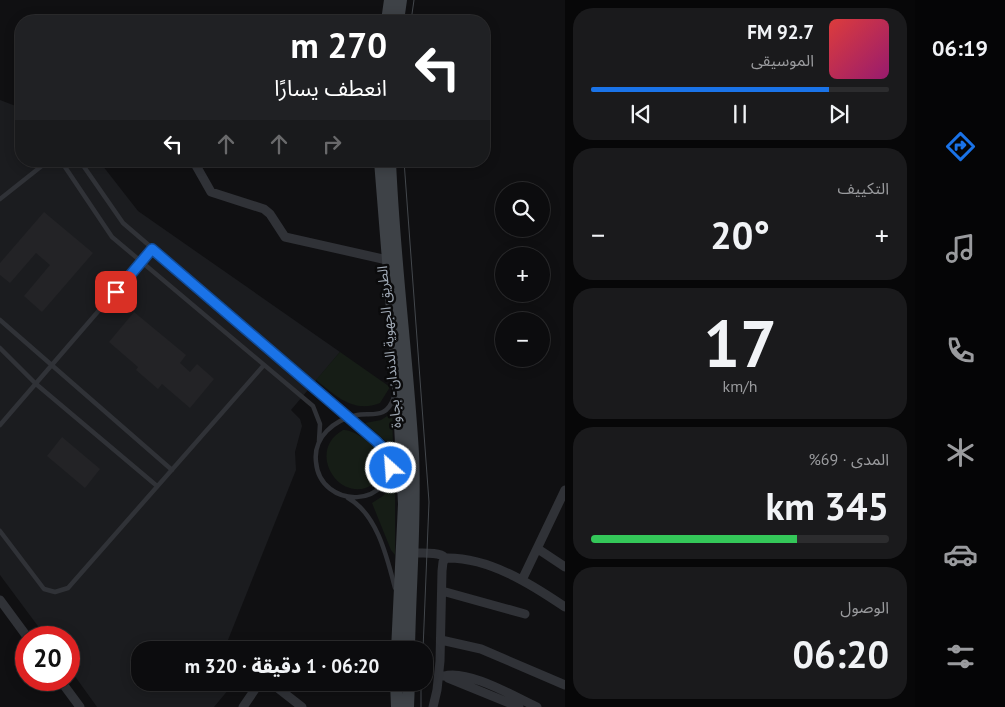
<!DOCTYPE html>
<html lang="ar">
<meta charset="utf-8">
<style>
:root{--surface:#0c0c0e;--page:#1a1a1c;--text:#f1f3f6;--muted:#9a9b9e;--line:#2c2c2e;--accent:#1a73e8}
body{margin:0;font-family:"PT Sans","Noto Sans Arabic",sans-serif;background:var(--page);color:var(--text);direction:rtl;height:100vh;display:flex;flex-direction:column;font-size:19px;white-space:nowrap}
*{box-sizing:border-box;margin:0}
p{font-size:16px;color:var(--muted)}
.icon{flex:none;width:28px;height:28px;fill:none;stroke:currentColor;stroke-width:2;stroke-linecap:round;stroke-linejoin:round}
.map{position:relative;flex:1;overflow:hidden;direction:ltr}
.details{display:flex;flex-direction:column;gap:8px;padding:8px;background:#070708;width:350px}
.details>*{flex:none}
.top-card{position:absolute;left:15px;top:15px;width:475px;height:152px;border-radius:20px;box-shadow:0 2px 12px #0003,0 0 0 1px var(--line);direction:rtl;background:#202124;color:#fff;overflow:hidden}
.tools{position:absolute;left:495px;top:182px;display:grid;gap:10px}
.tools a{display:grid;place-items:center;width:55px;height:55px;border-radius:50%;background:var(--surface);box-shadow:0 2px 12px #0003,0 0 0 1px var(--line);font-size:25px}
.speed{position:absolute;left:15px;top:626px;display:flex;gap:10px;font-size:25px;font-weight:700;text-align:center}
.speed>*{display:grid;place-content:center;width:65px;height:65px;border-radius:50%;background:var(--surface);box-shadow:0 2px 12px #0003,0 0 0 1px var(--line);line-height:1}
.speed .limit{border:8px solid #d22;background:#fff;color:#111}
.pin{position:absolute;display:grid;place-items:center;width:42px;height:42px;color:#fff;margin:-21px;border-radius:10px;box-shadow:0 2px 8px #0006}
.me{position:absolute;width:55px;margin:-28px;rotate:334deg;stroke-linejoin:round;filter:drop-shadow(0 0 4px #0008)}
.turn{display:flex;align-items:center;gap:18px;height:105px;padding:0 20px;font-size:22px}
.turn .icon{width:65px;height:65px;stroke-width:2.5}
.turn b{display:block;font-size:35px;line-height:42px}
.lanes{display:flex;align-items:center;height:48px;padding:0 20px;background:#0003;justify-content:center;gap:25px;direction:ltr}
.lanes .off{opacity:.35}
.big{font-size:38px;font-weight:800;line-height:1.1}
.details .tile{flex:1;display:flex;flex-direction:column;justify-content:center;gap:8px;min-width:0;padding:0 18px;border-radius:20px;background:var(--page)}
.details .dial{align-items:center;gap:0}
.dial b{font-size:65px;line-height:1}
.song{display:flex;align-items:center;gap:15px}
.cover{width:60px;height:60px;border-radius:8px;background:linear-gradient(135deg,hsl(0 70% 55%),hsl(320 70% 35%))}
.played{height:5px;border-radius:2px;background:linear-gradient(90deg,var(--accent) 80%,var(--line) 80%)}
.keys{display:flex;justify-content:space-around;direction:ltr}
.heat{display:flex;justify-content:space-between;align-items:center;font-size:28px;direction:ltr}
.charge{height:8px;border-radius:4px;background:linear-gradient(90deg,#34c759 69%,var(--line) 0)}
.trip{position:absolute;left:131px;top:641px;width:302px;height:50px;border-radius:20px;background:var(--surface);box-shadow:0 2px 12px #0003,0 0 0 1px var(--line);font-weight:800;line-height:50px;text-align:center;direction:rtl}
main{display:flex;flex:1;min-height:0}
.dock{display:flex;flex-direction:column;width:90px;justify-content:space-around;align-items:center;background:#050506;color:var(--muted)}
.dock .icon{width:35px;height:35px}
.dock .current{color:var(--accent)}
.dock b{font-size:22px;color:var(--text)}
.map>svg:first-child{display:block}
.built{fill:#1b1c1f}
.green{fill:#161d16}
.building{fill:#232326}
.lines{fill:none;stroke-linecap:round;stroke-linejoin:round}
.lane{stroke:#303237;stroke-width:4.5}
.street{stroke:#303237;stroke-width:9}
.secondary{stroke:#3e4247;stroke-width:12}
.tram{stroke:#43474c;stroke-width:1}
.route-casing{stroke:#114b97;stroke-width:12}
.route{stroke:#1a73e8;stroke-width:9}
.labels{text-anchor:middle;stroke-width:5;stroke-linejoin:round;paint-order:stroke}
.street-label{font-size:14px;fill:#9fa8b4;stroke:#0b0b0c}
</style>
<main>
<nav class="dock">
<b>06:19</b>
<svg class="icon current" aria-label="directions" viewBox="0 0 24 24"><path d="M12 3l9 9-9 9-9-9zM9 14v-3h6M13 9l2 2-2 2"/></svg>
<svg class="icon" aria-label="music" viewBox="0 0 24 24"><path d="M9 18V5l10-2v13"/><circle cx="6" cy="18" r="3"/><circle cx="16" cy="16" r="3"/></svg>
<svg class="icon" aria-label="phone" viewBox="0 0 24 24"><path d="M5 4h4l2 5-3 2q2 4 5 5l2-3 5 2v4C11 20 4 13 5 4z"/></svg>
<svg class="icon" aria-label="climate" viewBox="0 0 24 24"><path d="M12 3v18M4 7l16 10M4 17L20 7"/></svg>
<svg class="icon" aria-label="car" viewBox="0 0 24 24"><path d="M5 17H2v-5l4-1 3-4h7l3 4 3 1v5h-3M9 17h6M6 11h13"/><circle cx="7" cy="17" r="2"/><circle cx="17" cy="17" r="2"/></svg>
<svg class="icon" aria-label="filters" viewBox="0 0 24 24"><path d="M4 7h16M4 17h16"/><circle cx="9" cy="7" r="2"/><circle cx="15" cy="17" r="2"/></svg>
</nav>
<section class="details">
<div class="tile">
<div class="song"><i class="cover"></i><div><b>92.7 FM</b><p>الموسيقى</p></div></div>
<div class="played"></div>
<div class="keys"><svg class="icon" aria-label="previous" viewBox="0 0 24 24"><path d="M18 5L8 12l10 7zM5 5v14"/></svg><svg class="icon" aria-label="pause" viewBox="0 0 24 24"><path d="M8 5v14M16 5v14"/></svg><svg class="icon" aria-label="next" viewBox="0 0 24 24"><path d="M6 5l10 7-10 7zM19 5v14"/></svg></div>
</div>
<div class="tile"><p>التكييف</p>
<div class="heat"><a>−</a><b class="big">20°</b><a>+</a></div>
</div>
<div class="tile dial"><b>17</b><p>km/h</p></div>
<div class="tile"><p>المدى · 69%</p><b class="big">345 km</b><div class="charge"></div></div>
<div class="tile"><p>الوصول</p><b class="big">06:20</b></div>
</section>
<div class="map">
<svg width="565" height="707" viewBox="0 0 565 707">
<rect width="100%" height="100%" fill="#101012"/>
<path class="built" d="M0,100l21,8v53h78l39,50 202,141 -49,58 9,9 2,7 -7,26 1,18 -72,180h-84v32l94,1 -20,24h-117l-28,-39v-30l-23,-1 -46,-62z"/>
<path class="green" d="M340,352l50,35 -10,16c-27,11 -45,-8 -64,-23z
M392,413l1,30 -3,2 -25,-22 16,-3z
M343,430c12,-2 47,25 43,37 -2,7 -6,12 -11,16 -33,25 -71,-31 -32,-53z
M393,485l2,1v69l-4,-5 -19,-47 11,-7z"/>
<path class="building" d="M44,212l49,41 -51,59 -18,-16 26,-31 -14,-12 -26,30 -10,-8v-12z
M134,312l52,43 -6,8 10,9 7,-8 17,15 -24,29 -28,-24 -4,5 -22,-19 2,-3 -29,-25z
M62,437l38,32 -15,19 -38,-32z"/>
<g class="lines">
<path class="lane" d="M61,161l51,76 201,169 7,18 -1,17
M80,161l43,62 226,194 51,47
M0,199l48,-38
M0,320l172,150
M0,348l36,36 121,102
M0,425l152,-176
M389,455c8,55 -69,55 -73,7 -3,-25 18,-42 41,-47 8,-2 18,1 26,-3 6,-3 9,-9 11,-15
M348,498c29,16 39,59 47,90
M0,531l44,58 11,3 13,-4 196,-223"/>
<path class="street" d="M194,162l17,30 53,17 6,5 15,23 102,23
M538,549l27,18
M414,553c8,0 19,-1 27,2 5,2 2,3 7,3 42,0 83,26 117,49
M522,580l43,-90
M442,591l83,23
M0,600l28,38
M441,640l40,9 84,36
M444,676c24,-7 71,21 93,31
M448,678l71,29
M60,680l20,27
M270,682l32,25
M243,707l17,-25
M433,707l4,-17 3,-29 2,-90 1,-9 3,-4"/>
<path class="secondary" d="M387,21l3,-21
M398,21l3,-21
M380,161l18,223 6,120 -7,146
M390,161c4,98 17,194 23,292 3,66 -3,131 -4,197
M396,682l1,25
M408,707l1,-25"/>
<path class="tram" d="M411,21l3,-21
M404,161l25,341 -6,148
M421,707v-25"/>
</g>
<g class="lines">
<defs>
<path id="route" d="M116,292l36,-43 224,192 13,13 2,14"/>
</defs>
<use href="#route" class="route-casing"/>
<use href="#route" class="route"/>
</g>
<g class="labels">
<g class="street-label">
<text transform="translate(389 347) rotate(-95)" y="5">الطريق الجهوية الدندان - بجاوة</text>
</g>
</g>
</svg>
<div class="tools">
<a><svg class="icon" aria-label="search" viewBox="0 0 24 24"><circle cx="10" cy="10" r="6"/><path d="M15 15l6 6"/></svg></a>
<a>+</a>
<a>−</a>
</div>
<div class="speed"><div class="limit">20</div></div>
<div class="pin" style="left:116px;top:292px;background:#d93025"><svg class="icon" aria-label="arrive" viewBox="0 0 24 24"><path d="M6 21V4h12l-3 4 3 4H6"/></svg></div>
<svg class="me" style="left:391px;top:468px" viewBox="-20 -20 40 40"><circle r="17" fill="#1a73e8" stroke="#fff" stroke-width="3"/><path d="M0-11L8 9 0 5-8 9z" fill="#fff"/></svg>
<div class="trip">06:20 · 1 دقيقة · 320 m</div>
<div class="top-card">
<div class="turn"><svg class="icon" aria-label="left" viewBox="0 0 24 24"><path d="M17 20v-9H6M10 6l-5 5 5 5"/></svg><div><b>270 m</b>انعطف يسارًا</div></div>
<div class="lanes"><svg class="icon" aria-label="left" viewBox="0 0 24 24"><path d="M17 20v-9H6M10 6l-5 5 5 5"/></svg><svg class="icon off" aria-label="ahead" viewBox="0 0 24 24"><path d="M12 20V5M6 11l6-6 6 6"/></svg><svg class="icon off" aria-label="ahead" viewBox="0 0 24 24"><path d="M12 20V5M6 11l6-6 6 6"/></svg><svg class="icon off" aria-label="right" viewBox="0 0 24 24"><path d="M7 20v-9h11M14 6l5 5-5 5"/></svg></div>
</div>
</div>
</main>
